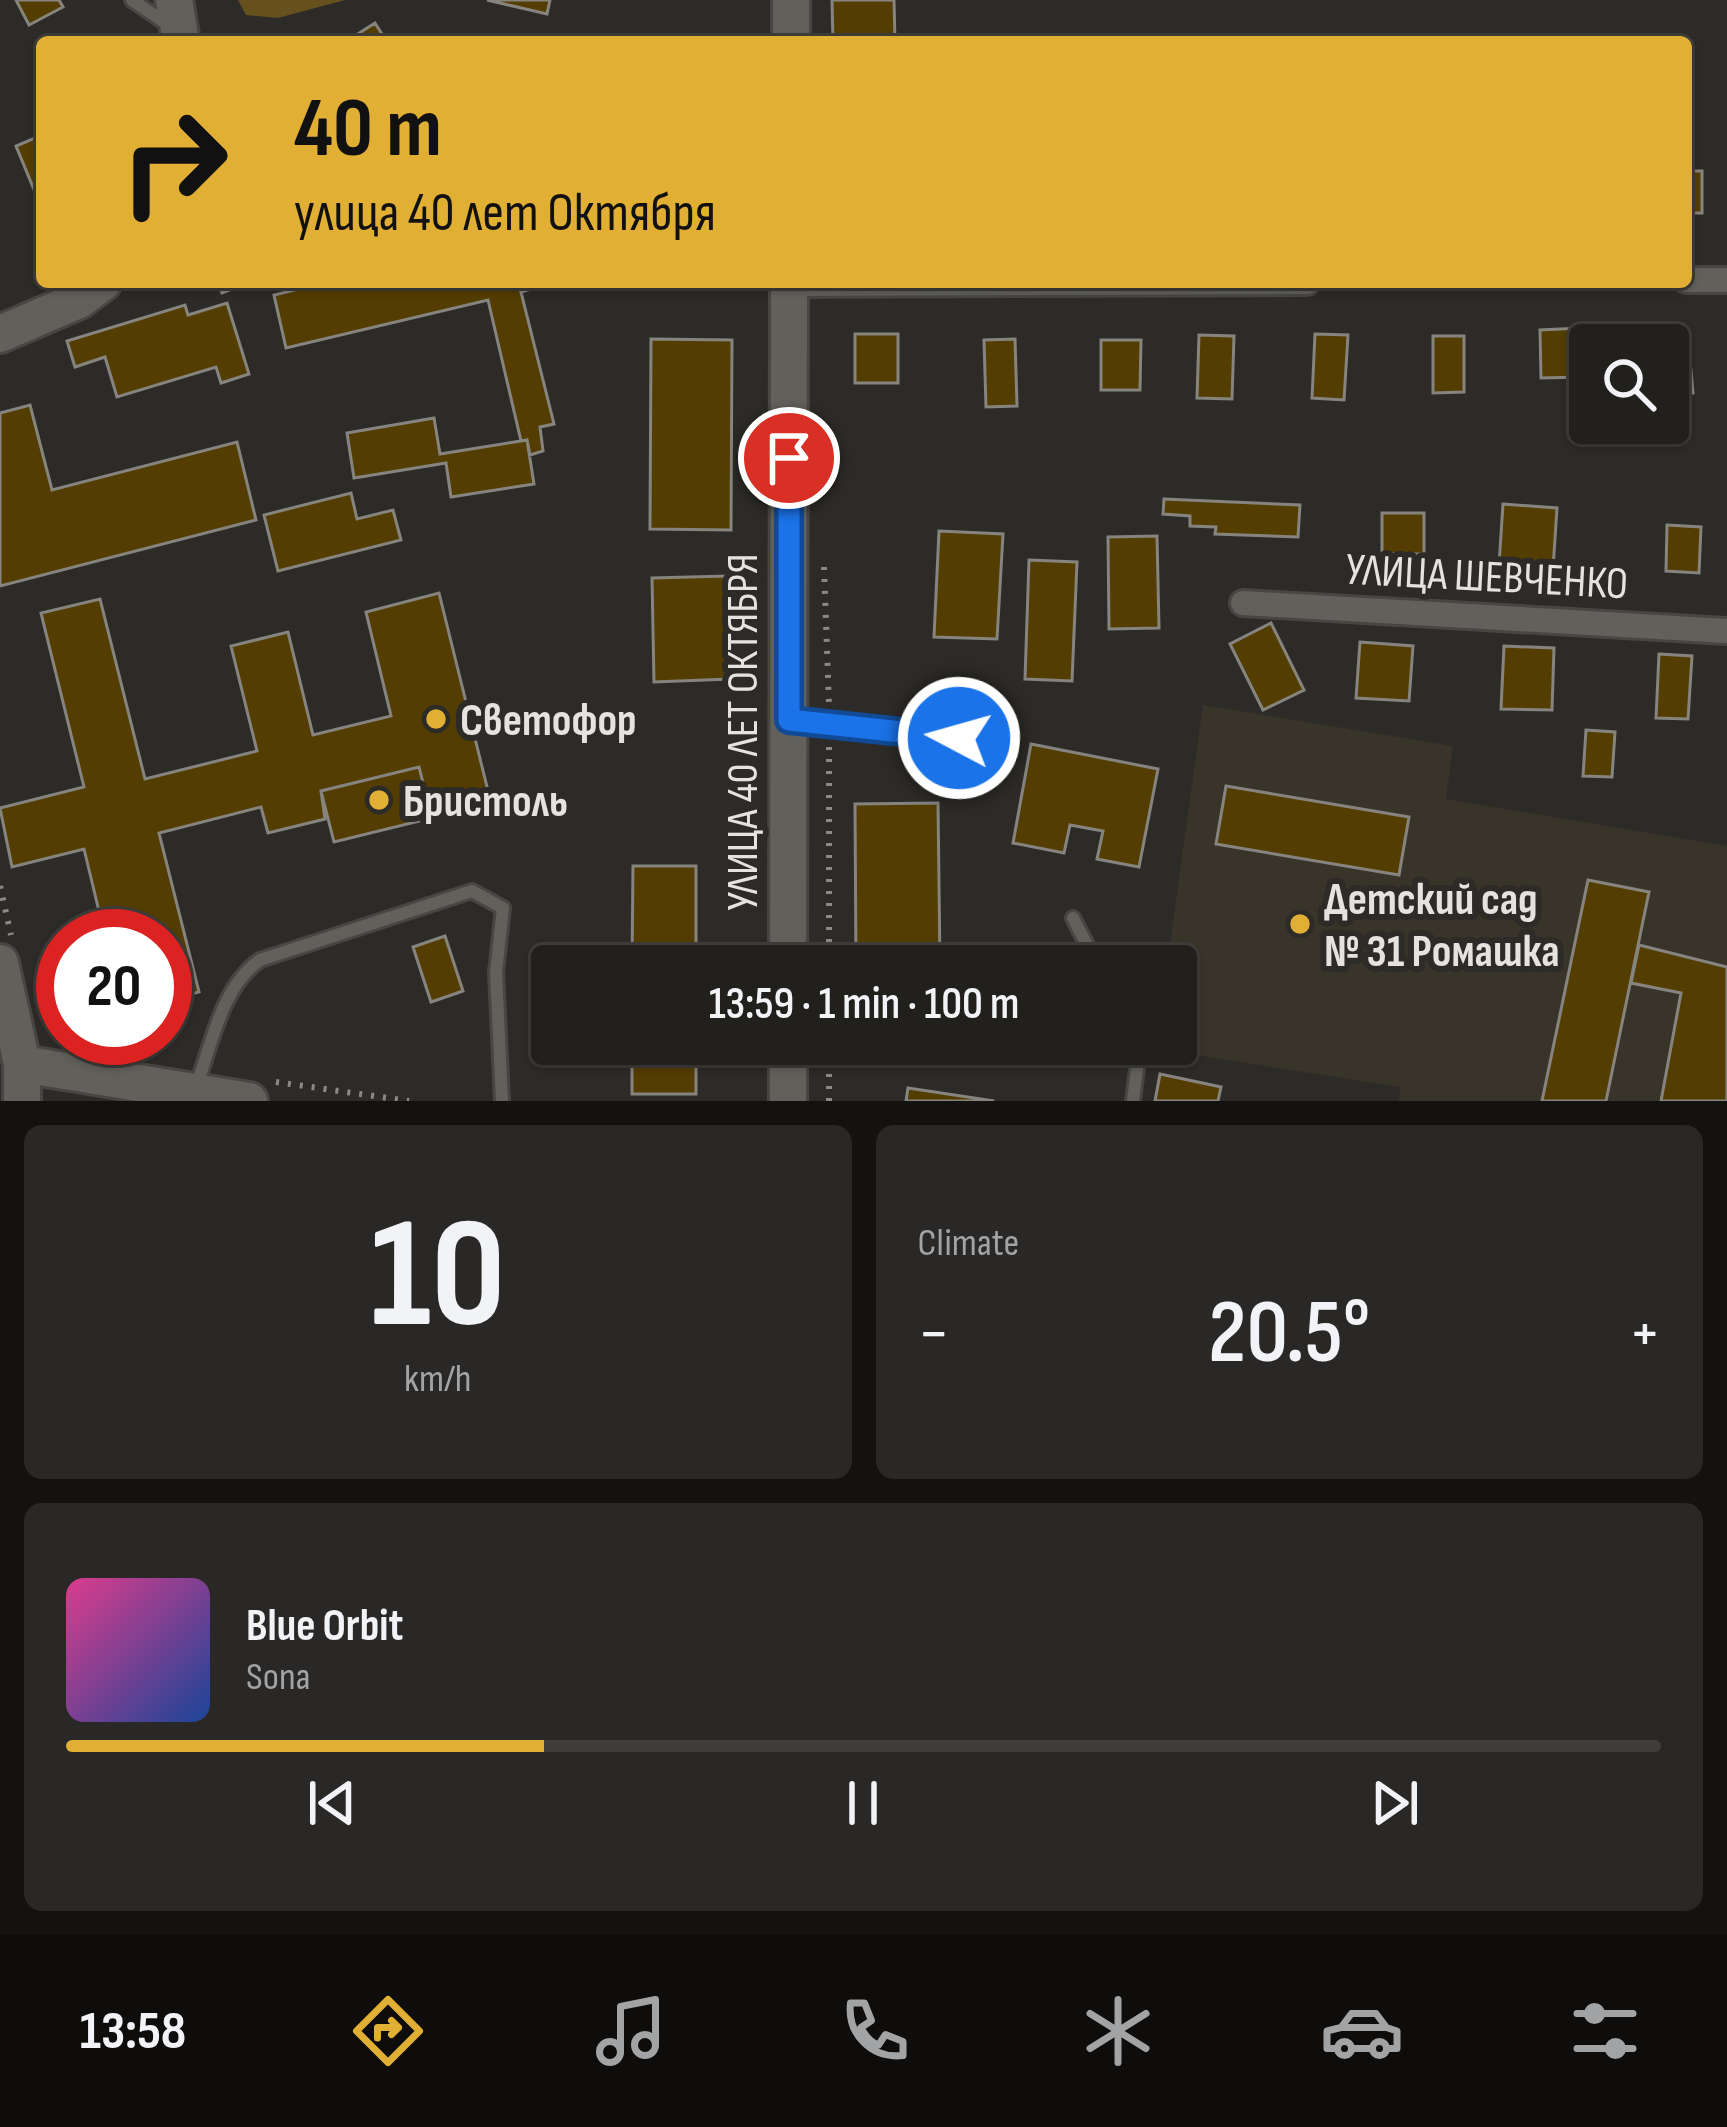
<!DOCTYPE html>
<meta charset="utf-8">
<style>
:root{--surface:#22201d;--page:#2a2826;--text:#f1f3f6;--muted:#a2a3a4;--line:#3f3e3b;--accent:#e1af34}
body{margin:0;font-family:"Sofia Sans Condensed",sans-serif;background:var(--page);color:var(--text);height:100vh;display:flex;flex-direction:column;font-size:45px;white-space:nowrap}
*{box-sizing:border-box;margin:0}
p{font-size:39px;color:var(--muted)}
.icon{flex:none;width:66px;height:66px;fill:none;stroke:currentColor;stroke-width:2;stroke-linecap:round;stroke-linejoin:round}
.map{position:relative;height:1101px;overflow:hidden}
.panel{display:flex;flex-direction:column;gap:24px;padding:24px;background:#131210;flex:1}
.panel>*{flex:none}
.banner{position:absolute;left:36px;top:36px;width:1656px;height:252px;border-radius:12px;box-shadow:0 3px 9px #0004,0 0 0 3px var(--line);background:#e1af34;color:#111;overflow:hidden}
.buttons{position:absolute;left:1569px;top:324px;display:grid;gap:24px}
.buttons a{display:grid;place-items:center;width:120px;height:120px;border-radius:12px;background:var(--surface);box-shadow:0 3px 9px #0004,0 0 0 3px var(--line);font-size:60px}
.speed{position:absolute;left:36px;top:909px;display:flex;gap:24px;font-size:60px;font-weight:700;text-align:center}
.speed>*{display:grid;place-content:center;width:156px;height:156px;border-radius:50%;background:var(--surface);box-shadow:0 3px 9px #0004,0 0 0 3px var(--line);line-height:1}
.speed .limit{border:18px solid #d22;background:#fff;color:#111}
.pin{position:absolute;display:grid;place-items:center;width:102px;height:102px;color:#fff;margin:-51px;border:6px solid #fff;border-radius:50%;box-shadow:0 3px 12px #0007}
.me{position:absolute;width:132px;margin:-66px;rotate:276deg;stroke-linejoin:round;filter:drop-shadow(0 0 9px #0008)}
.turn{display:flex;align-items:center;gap:42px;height:252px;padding:0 60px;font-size:54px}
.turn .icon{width:156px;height:156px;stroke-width:2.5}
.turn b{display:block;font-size:84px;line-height:102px}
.big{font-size:90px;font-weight:600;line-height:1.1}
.panel .tile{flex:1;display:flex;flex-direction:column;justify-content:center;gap:18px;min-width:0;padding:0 42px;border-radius:18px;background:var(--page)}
.panel .dial{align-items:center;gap:0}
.dial b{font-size:156px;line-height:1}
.song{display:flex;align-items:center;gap:36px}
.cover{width:144px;height:144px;border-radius:18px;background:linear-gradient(135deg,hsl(330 70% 55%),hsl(220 70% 35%))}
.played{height:12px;border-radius:6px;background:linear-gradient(90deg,var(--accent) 30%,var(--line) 30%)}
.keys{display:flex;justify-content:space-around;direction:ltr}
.heat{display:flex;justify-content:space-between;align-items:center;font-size:66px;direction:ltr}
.panel .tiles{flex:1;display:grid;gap:24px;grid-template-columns:1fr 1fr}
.tile:last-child{grid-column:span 2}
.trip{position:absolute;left:531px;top:945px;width:666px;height:120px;border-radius:12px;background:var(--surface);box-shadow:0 3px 9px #0004,0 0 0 3px var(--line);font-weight:600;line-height:120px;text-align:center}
.menu{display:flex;height:192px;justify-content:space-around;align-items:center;background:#0e0d0c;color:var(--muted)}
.menu .icon{width:84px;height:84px}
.menu .selected{color:var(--accent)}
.menu b{font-size:54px;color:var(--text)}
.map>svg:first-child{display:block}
.built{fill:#39342a}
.green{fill:#66501d}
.building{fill:#543d00;stroke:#86847f;stroke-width:3}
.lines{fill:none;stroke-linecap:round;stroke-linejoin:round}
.lane-casing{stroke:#474642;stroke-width:18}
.street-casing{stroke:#474642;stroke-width:30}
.secondary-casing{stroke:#474642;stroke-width:42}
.path{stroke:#8a8985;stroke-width:6;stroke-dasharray:3 9;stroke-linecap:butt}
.lane{stroke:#62605b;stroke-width:12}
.street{stroke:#62605b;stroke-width:24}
.secondary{stroke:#62605b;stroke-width:36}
.route-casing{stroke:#114b97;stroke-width:30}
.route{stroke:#1a73e8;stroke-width:21}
.poi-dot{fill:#e1af34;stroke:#2d2b27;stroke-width:4.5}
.labels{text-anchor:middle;stroke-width:12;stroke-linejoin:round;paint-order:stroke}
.street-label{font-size:45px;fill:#e4e3e0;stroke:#2d2b27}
.poi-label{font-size:45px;font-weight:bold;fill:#e4e3e0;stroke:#2d2b27;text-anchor:start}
</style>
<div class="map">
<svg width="1727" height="1101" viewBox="0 0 1727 1101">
<rect width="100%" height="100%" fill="#2d2b27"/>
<path class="built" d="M1203,705l250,41 -7,53 281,47v255h-328l1,-14 -244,-38v-5h20v-78h-9z"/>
<path class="green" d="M238,0h107l-67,18 -32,-3z"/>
<path class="building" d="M16,0h43l4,7 -34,18z
M487,0h63l-3,14z
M832,0h62l1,42h-62z
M375,23l12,19h-42z
M42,135v74l-26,-63z
M1686,171h16v42h-16z
M218,282h31l-27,11z
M327,282h202l2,7 -10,3 33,132 -14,3 3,24 -13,4 -3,-15 -6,1 -33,-141 -202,48 -12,-53z
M227,303l22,71 -28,9 -5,-16 -99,30 -12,-40 -30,10 -8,-26 118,-36 3,10z
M1581,328l1,49 -41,1 -1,-48z
M855,334h43v49h-43z
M1315,334l33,1 -4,65 -32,-2z
M1199,335l35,1 -2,63 -35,-1z
M1433,336h31v56l-31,1z
M1688,338l5,55 -25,2v-50l-22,-3z
M651,339l81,1 -1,190 -81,-1z
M1015,339l2,67 -31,1 -2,-67z
M1101,340h40l-1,50h-39z
M30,405l22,85 185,-48 19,78 -256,66v-173z
M434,418l6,36 87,-14 7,44 -83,13 -5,-34 -92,15 -7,-45z
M351,493l6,26 36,-9 8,30 -123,31 -14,-56z
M1164,499l136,6 -2,32 -83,-3 1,-7 -26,-1v-10l-27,-2z
M1503,504l54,4 -4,61 -54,-4z
M1382,513h42v41h-42z
M1667,525l34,2 -2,46 -33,-2z
M939,531l64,3 -6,105 -63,-2z
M1157,536l2,92 -50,1 -1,-92z
M1029,560l48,2 -5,119 -47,-2z
M727,576l3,103 -76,3 -2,-104z
M439,593l52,210 -59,15 -13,-51 -98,24 4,28 -57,14 -7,-26 -102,26 40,159 -34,9v-65h-60l-21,-87 -72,18 -12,-59 84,-21 -43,-174 59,-14 45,180 112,-28 -26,-105 57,-14 25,103 78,-19 -25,-104z
M1271,623l33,67 -41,20 -33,-66z
M1360,642l53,4 -4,55 -53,-3z
M1504,646l50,2 -2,62 -51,-1z
M1659,654l33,2 -4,63 -32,-1z
M1586,730l29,2 -3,45 -29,-1z
M1031,744l127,25 -19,98 -42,-8 6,-28 -33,-6 -6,28 -51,-10z
M419,767l13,51 -98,24 -13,-51z
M1226,786l183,31 -10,58 -183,-31z
M938,803l2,163h-84l-1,-162z
M633,866h63v100h-64z
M1588,880l61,12 -43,209h-64z
M445,936l18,55 -32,11 -18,-55z
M1639,945l88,22v134h-66l20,-108 -50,-10z
M632,1044h64v50h-64z
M1160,1074l61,13 -3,14h-63z
M908,1088l86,13h-88z"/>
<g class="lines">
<defs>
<path id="lane" d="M132,0l38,26
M790,720l212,22
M1073,918l25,48
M195,1090c16,-43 26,-103 65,-130l212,-69 31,17 -7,64 6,129
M1133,1101l7,-57"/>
<path id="street" d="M1686,280h41
M789,284l518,-2
M1243,603l484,28"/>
<path id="secondary" d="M174,0l7,42
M791,42v-42
M0,334l79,-34 24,-18
M0,963l22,101v37
M788,966l1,-684
M22,1064l227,37
M788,1101v-57"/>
</defs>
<use href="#lane" class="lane-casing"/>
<use href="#street" class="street-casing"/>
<use href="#secondary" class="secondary-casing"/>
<path class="path" d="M824,567l5,137
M0,886l11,49
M829,966v-225
M276,1082l133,19
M829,1101v-57"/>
<use href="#lane" class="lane"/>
<use href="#street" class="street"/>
<use href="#secondary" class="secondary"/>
</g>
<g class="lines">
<defs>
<path id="route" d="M789,458v262l170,18"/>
</defs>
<use href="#route" class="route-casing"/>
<use href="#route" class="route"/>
</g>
<g class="poi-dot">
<circle cx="436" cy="719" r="12"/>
<circle cx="379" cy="800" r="12"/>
<circle cx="1300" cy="924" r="12"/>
</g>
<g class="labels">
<g class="street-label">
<text transform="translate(1487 575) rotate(3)" y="16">УЛИЦА ШЕВЧЕНКО</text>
<text transform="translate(741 732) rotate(-90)" y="16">УЛИЦА 40 ЛЕТ ОКТЯБРЯ</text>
</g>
<g class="poi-label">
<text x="460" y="735">Светофор</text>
<text x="403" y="816">Бристоль</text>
<text x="1324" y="914">Детский сад<tspan x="1324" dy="52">№ 31 Ромашка</tspan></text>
</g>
</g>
</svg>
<div class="buttons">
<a><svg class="icon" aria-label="search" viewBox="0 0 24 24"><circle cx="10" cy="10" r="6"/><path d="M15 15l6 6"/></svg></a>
</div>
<div class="speed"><div class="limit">20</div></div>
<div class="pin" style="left:789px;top:458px;background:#d93025"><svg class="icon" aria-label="arrive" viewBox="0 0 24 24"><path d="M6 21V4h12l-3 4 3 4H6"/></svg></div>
<svg class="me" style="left:959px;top:738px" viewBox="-20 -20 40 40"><circle r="17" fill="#1a73e8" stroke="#fff" stroke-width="3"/><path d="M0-11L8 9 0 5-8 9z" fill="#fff"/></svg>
<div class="trip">13:59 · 1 min · 100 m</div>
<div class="banner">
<div class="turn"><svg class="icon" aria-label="right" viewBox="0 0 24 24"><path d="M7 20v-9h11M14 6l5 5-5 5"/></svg><div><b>40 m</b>улица 40 лет Октября</div></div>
</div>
</div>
<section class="panel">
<div class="tiles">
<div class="tile dial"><b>10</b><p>km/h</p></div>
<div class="tile"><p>Climate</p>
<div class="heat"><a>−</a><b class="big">20.5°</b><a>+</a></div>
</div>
<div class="tile">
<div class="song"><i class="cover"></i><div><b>Blue Orbit</b><p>Sona</p></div></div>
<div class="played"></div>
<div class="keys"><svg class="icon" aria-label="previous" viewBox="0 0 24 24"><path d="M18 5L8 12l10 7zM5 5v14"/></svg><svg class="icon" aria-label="pause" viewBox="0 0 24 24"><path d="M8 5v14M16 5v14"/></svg><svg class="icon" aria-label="next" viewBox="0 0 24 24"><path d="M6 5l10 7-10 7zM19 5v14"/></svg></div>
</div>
</div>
</section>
<nav class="menu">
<b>13:58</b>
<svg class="icon selected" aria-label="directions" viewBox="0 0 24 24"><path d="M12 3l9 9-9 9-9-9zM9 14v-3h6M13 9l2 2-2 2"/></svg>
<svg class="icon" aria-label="music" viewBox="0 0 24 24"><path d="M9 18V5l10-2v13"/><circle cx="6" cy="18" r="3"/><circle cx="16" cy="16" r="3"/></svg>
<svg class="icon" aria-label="phone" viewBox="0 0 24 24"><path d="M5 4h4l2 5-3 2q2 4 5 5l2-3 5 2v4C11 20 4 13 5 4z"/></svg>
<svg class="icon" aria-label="climate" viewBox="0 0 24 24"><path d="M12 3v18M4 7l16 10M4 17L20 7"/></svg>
<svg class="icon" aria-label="car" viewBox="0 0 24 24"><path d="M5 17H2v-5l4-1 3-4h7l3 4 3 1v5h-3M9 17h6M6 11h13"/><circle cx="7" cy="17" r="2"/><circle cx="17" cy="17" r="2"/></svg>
<svg class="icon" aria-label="filters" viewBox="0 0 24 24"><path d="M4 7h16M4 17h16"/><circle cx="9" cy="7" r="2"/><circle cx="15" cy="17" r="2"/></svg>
</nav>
